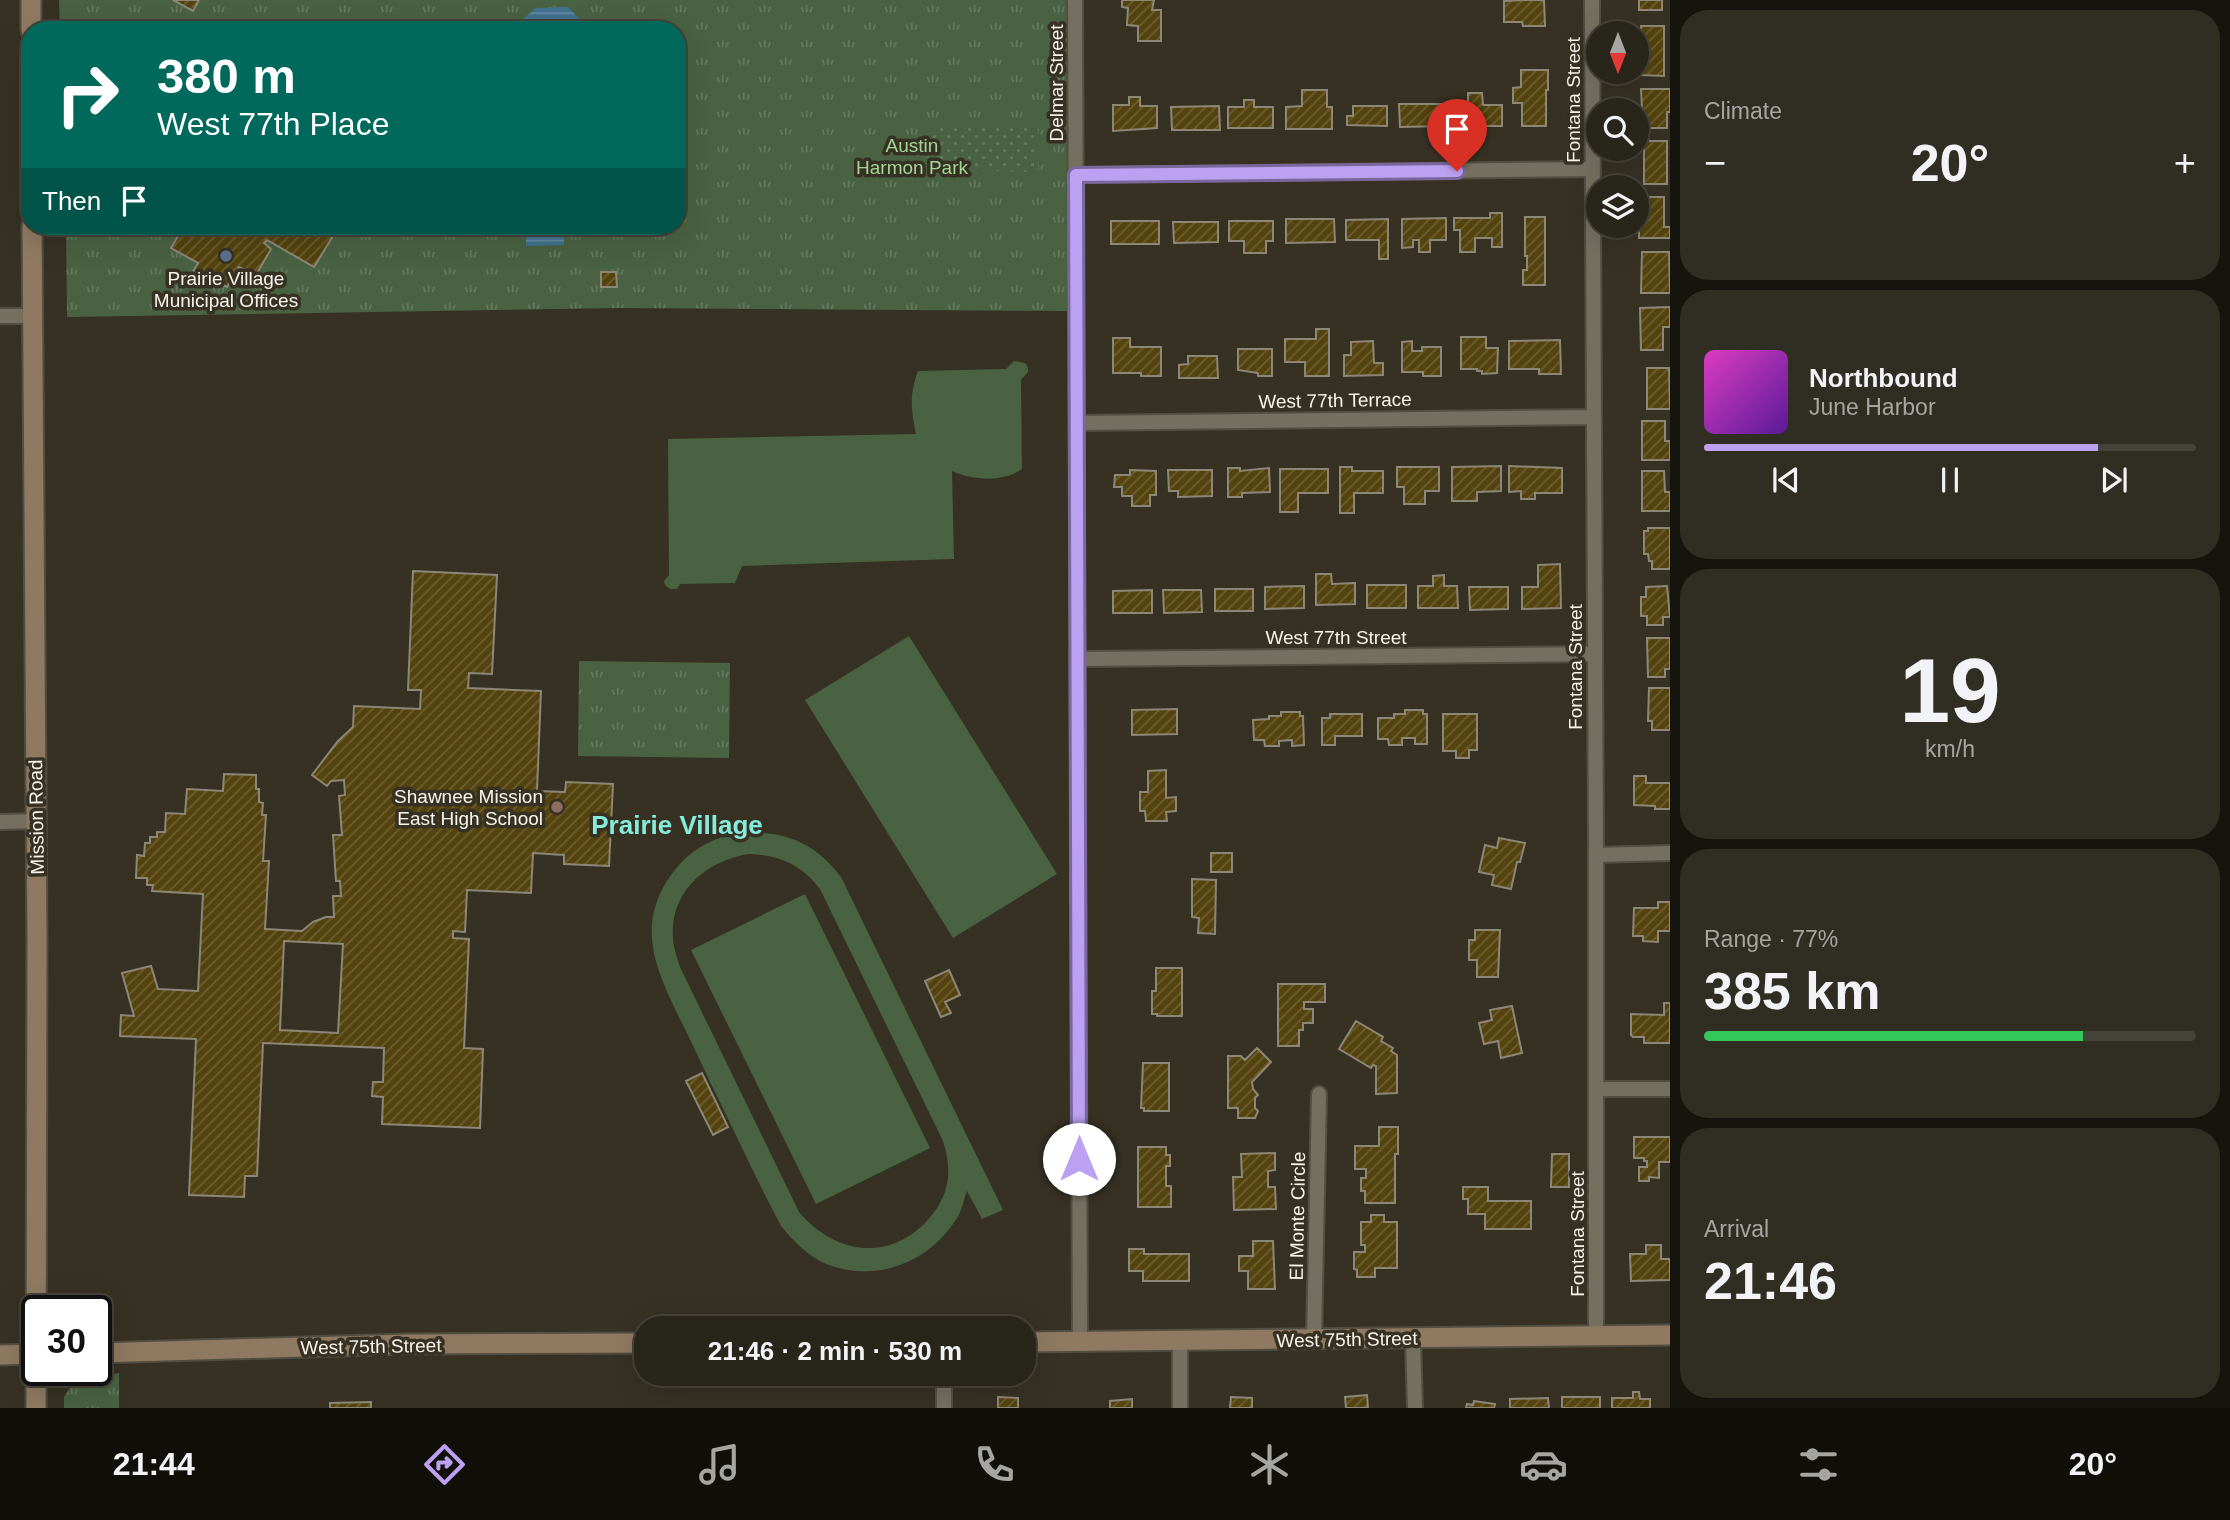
<!DOCTYPE html>
<meta charset="utf-8">
<style>
:root{--surface:#28251a;--page:#302d23;--text:#f1f3f6;--muted:#a5a5a2;--line:#444239;--accent:#bca0f2}
body{margin:0;font-family:Arial,sans-serif;background:var(--page);color:var(--text);height:100vh;display:flex;flex-direction:column;font-size:26px;white-space:nowrap}
*{box-sizing:border-box;margin:0}
p{font-size:23px;color:var(--muted)}
.icon{flex:none;width:38px;height:38px;fill:none;stroke:currentColor;stroke-width:2;stroke-linecap:round;stroke-linejoin:round}
.map{position:relative;flex:1;overflow:hidden}
.drawer{display:flex;flex-direction:column;gap:10px;padding:10px;background:#16140e;width:560px}
.drawer>*{flex:none}
.top-card{position:absolute;left:21px;top:21px;width:665px;height:214px;border-radius:28px;box-shadow:0 7px 28px #0002,0 0 0 2px var(--line);background:#00695c;color:#fff;overflow:hidden}
.needle{width:46px;rotate:180deg}
.controls{position:absolute;left:1586px;top:21px;display:grid;gap:14px}
.controls a{display:grid;place-items:center;width:63px;height:63px;border-radius:50%;background:var(--surface);box-shadow:0 7px 28px #0002,0 0 0 2px var(--line);font-size:35px}
.speed{position:absolute;left:21px;top:1295px;display:flex;gap:14px;font-size:35px;font-weight:700;text-align:center}
.speed>*{display:grid;place-content:center;width:91px;height:91px;border-radius:50%;background:var(--surface);box-shadow:0 7px 28px #0002,0 0 0 2px var(--line);line-height:1}
.speed .limit{border:4px solid #111;border-radius:10px;background:#fff;color:#111}
.pin{position:absolute;display:grid;place-items:center;width:60px;height:60px;color:#fff;margin:-72px -30px;border-radius:50% 50% 50% 0;rotate:-45deg;box-shadow:0 0 7px #0007}
.pin .icon{rotate:45deg}
.me{position:absolute;width:77px;margin:-38px;rotate:0deg;stroke-linejoin:round;filter:drop-shadow(0 0 5px #0008)}
.turn{display:flex;align-items:center;gap:24px;height:147px;padding:0 21px;font-size:32px}
.turn .icon{width:91px;height:91px;stroke-width:2.5}
.turn b{display:block;font-size:49px;line-height:60px}
.then{display:flex;align-items:center;height:66px;padding:0 21px;background:#0003;gap:14px;font-size:26px}
.big{font-size:52px;font-weight:600;line-height:1.1}
.drawer .tile{flex:1;display:flex;flex-direction:column;justify-content:center;gap:10px;min-width:0;padding:0 24px;border-radius:28px;background:var(--page)}
.drawer .dial{align-items:center;gap:0}
.dial b{font-size:91px;line-height:1}
.song{display:flex;align-items:center;gap:21px}
.cover{width:84px;height:84px;border-radius:10px;background:linear-gradient(135deg,hsl(310 70% 55%),hsl(270 70% 35%))}
.played{height:7px;border-radius:4px;background:linear-gradient(90deg,var(--accent) 80%,var(--line) 80%)}
.keys{display:flex;justify-content:space-around;direction:ltr}
.heat{display:flex;justify-content:space-between;align-items:center;font-size:38px;direction:ltr}
.charge{height:10px;border-radius:5px;background:linear-gradient(90deg,#34c759 77%,var(--line) 0)}
.trip{position:absolute;left:634px;top:1316px;width:402px;height:70px;border-radius:28px;background:var(--surface);box-shadow:0 7px 28px #0002,0 0 0 2px var(--line);font-weight:600;line-height:70px;text-align:center}
.dock{display:flex;height:112px;justify-content:space-around;align-items:center;background:#100f0a;color:var(--muted)}
.dock .icon{width:49px;height:49px}
.dock .selected{color:var(--accent)}
.dock b{font-size:32px;color:var(--text)}
main{display:flex;flex:1;min-height:0}
.map>svg:first-child{display:block}
.grass{fill:#496242;fill-rule:evenodd}
.park{fill:url(#park-tufts)}
.garden{fill:url(#garden-dots)}
.water{fill:url(#water-rules)}
.building{fill:url(#building-hatch);stroke:#8d8777;stroke-width:2;fill-rule:evenodd}
.lines{fill:none;stroke-linecap:round;stroke-linejoin:round}
.minor-casing{stroke:#524e42;stroke-width:18}
.secondary-casing{stroke:#524e42;stroke-width:23}
.minor{stroke:#756f60;stroke-width:14}
.secondary{stroke:#8f7a61;stroke-width:19}
.route-casing{stroke:#7a689d;stroke-width:18}
.route{stroke:#bca0f2;stroke-width:12}
.service-dot{fill:#5c6f8a;stroke:#363123;stroke-width:2.5}
.education-dot{fill:#8d6e63;stroke:#363123;stroke-width:2.5}
.labels{text-anchor:middle;stroke-width:7;stroke-linejoin:round;paint-order:stroke}
.street-label{font-size:19px;fill:#f8f4eb;stroke:#363123}
.park-label{font-size:19px;fill:#a3d595;stroke:#363123}
.poi-label{font-size:19px;fill:#f8f4eb;stroke:#363123}
.district-label{font-size:26px;font-weight:bold;fill:#85ecdb;stroke:#363123}
</style>
<main>
<div class="map">
<svg width="1670" height="1408" viewBox="0 0 1670 1408">
<defs>
<pattern id="park-tufts" width="24" height="20" patternUnits="userSpaceOnUse" patternTransform="scale(1.75)"><rect width="24" height="20" fill="#496242"/><path d="M3 7l-1-3M5 7V3M7 7l1-3M15 17l-1-3M17 17v-4M19 17l1-3" fill="none" stroke="#64795d"/></pattern>
<pattern id="garden-dots" width="8" height="8" patternUnits="userSpaceOnUse" patternTransform="scale(1.75)"><rect width="8" height="8" fill="#496242"/><path d="M2 2h.1M6 6h.1" fill="none" stroke="#64795d" stroke-width="1.8" stroke-linecap="round"/></pattern>
<pattern id="water-rules" width="6" height="5" patternUnits="userSpaceOnUse" patternTransform="scale(1.75)"><rect width="6" height="5" fill="#417190"/><path d="M0 2.5h6" fill="none" stroke="#678da5"/></pattern>
<pattern id="building-hatch" width="6" height="6" patternUnits="userSpaceOnUse" patternTransform="scale(1.75)"><rect width="6" height="6" fill="#54430e"/><path d="M-1 1l2-2M0 6l6-6M5 7l2-2" fill="none" stroke="#6d5f31"/></pattern>
</defs>
<rect width="100%" height="100%" fill="#363123"/>
<path class="grass" d="M1014,361l11,2 3,4v5l-7,8 1,89c-19,14 -50,11 -70,2l2,88 -212,7 -7,17 -55,1 -3,5h-7l-5,-4 -1,-4 5,-6 -1,-136 248,-5c-5,-25 -7,-38 2,-63l88,-2z
M909,636l148,238 -104,64 -148,-238z
M741,832c45,0 72,9 100,45l162,333 -21,9 -15,-28c-4,10 -5,21 -12,30 -28,43 -81,62 -129,43 -18,-8 -33,-23 -45,-38 -25,-47 -47,-96 -71,-144 -10,-22 -21,-45 -32,-67 -23,-48 -42,-91 -7,-140 18,-25 40,-37 70,-43zM749,854c30,1 53,11 71,35l123,252c4,12 6,24 5,37 -2,19 -12,34 -25,47 -40,38 -91,26 -124,-13l-119,-245c-3,-9 -6,-18 -7,-27 -4,-48 32,-79 76,-86z
M805,894l125,254 -114,56 -125,-254z"/>
<path class="park" d="M59,0h1008v311l-447,-3 -553,9 -1,-91h611v-196h-617z
M579,661l151,2 -1,95 -151,-2z
M119,1373v35h-55v-11l9,-14z"/>
<path class="garden" d="M929,125l110,3 -1,44 -111,-3z"/>
<path class="water" d="M568,7l22,23h-66v-12l12,-10z
M526,226h38v19l-38,1z"/>
<path class="building" d="M173,0h26l-6,11z
M1122,0h32l-2,10h9v31h-23v-15l-11,-1 1,-17 -6,-1z
M1523,0h21l1,26h-22l-1,-4h-18v-21z
M1639,0h23v10h-23z
M1641,26h23v50l-23,-1z
M1521,70h27v20h-2v36h-24v-23h-9v-15l8,-1z
M1641,89h29v23h-3v16h-24z
M1302,90h25v17h5v22h-46v-22l16,-1z
M1468,93h14l1,12h19v21h-41v-11h7z
M1129,97h11v9h17v22l-44,3v-26h16z
M1244,100h10v7h19v21h-45v-21h16z
M1399,104h48v22l-47,1z
M1219,106l1,24h-48l-1,-23z
M1353,106h34v20l-40,-1v-9h6z
M1644,141h23v43h-23z
M1641,197h23v30h6v11h-31v-13h3z
M1490,213h12v34h-10v-9h-17v14h-15v-22h-6v-12h36z
M1525,217h20v68h-22v-15h4v-14h-2z
M1446,218v22h-16v12h-11v-12h-6v7l-11,1v-29z
M1286,219h48l1,23 -49,1z
M1388,219v40h-9v-19h-33v-20z
M1111,221h48v23h-48z
M1229,221h44v20h-7v12h-22v-12h-15z
M1173,222h45v20l-44,1z
M184,226h143l9,5 -22,36 -47,-27 -3,3 7,6 -15,26 -17,-8 -12,20 -33,-17 4,-7 -27,-15z
M1642,252h27l1,41h-29z
M601,272h15l1,15h-16z
M1670,307v20h-7v23h-22l-1,-42z
M1316,329h13v47h-24v-14h-20v-23h31z
M1461,337h25v11h12l-1,25 -15,1v-3h-5v-2h-16z
M1113,338h17v9h31v29h-20v-3h-28z
M1560,340l1,34h-22v-5h-30v-28z
M1373,341l1,22h9v12l-39,1v-21h7v-13z
M1412,341v10h10v-4h19v29h-18v-4h-21v-30z
M1238,349h34v27h-14v-3l-20,-3z
M1188,356h29l1,22h-39v-13l9,-1z
M1647,368h22l1,41h-23z
M1642,421h23v20h5v19h-28z
M1501,466v25l-24,1v9h-25v-34z
M1509,466l53,2v25h-27v6h-14v-8l-12,1z
M1340,467h12v4h31v22h-29v20h-14z
M1397,467h42v24h-14v13h-21v-17h-7z
M1228,468h12v3l29,-3 1,24 -28,1v4h-14z
M1280,469h48v24h-30v19h-18z
M1130,470l26,1v24h-6v11h-18v-10h-10v-9h-8l1,-12h15z
M1168,470h44v26l-34,1v-6h-9z
M1642,471h22l1,21h5v19h-28z
M1648,528h22v41h-18v-8h-3l-1,-7h-4v-23h4z
M1560,564l1,44 -39,1v-22h16v-22z
M413,571l84,4 -5,99 -23,-1 -1,15 73,3 -4,100 28,1 1,-10 47,2 -4,82 -45,-2v-9l-31,-2 -2,40 -64,-3 -2,42 -12,-1v7l16,1 -5,109 19,1 -3,79 -98,-4 1,-27 -11,-1 1,-14h10l1,-34 -121,-5 -6,133h-12l-1,21 -55,-2 7,-156 -76,-3 1,-21 13,1 -12,-43 29,-7 7,23 40,2 5,-97 -51,-3 1,-6h-6v-7h-11l1,-23 7,1 1,-13h5v-6h7v-5h8l1,-19 19,1 2,-25 36,2 1,-17 32,1v14h3v13l4,1 -1,12h4l-3,46h6l-4,68 37,2 11,-9 13,-5h8l-1,-21h8l-1,-15h-4l-3,-46h9l-3,-39 6,-1 -1,-15 -13,1 -4,5 -15,-11 26,-34 15,-14 1,-21 66,3 1,-19h-13zM284,941l59,3 -5,89 -58,-3z
M1316,574h15l1,10 23,-1v21l-39,1z
M1444,575v11h13l1,22h-40v-22h15v-10z
M1367,585h39v23h-39z
M1304,586v22l-39,1v-22z
M1667,586l3,31h-7v8h-16v-9h-6v-19h5v-10z
M1469,587h39v22l-38,1z
M1215,589h38v22h-38z
M1152,590v23h-39v-22z
M1163,590h38l1,22 -38,1z
M1647,638h23v31h-5v8h-17z
M1649,688h21v42h-18v-9h-4z
M1177,709v25l-45,1v-25z
M1405,710h18v4h4v30h-12v-6h-13v7h-13l-1,-6h-10v-21h16v-4h11z
M1281,712h19v4h3l1,29 -12,1v-6l-13,1v5h-14l-1,-6h-10l-1,-20 16,-1v-3h12z
M1330,714h32v22h-27v9h-13v-27h8z
M1443,714h34v36h-8v8h-13v-7h-13z
M1166,770v28l10,-1v14l-10,1 1,9h-21l-1,-10h-5v-19h8v-21z
M1634,776h12v7h24v26h-15v-3l-21,-1z
M1499,838l26,5 -5,19h-3l-6,27 -19,-4 2,-10 -15,-3 6,-27 12,3z
M1211,853h21v19h-21z
M1192,879l24,1 -1,54 -17,-1 1,-15 -7,-1z
M1658,902h12v29h-12v11l-15,-1v-5h-10l1,-28h24z
M1475,930h25l-2,47h-21v-17h-8v-20h6z
M1156,968h26v48h-25v-2h-5v-23h4z
M949,970l11,25 -15,7 6,11 -10,4 -16,-36z
M1278,984h47v18h-21v7h9v14h-10v7h-4v16h-21z
M1664,1003h6v40h-26v-6h-11l-2,-2v-21l33,1z
M1512,1006l10,47 -21,5 -3,-17 -14,3 -5,-21 13,-3 -2,-10z
M1356,1021l27,16 -2,4 12,7 -2,3 6,4v38l-21,1v-28l-3,-1 -2,3 -32,-19z
M1257,1048l14,14 -19,20 1,7 5,6 -3,3v10l3,3 -3,7h-17v-10h-10v-52h13l4,4z
M1143,1063h26v48h-25v-3h-3z
M702,1073l26,54 -15,8 -27,-54z
M1379,1127h19v27h-3v49h-30v-12h-4v-13h5v-9h-11v-23h24z
M1634,1137h36v25h-11v16l-10,-1v4h-10v-14h8v-6h-3v-3h-10z
M1138,1147h28v8h4v11h-4v20h5v21h-33z
M1275,1153v17l-7,1v16h7l1,22 -42,1 -1,-33h9l-1,-23z
M1552,1154h17v33h-18z
M1463,1187h25v14h43v28h-46v-15h-17v-15h-5z
M1371,1215h13v7h13v46h-22v9h-18v-7l-3,-1v-17h11v-7h-4v-23h10z
M1253,1241h20l2,48h-27v-18h-9v-15h14z
M1646,1245h15v14h9v21l-39,1 -1,-27h16z
M1129,1249h15v5h45v27h-46v-10h-14z
M1633,1392h6l1,7h10v9h-38v-10h21z
M1367,1395l1,13h-22l-1,-11z
M998,1397l20,1v10h-20z
M1231,1397l21,1v10h-22z
M1562,1397h38v11h-38z
M1548,1398l1,10h-39v-9z
M1132,1399v9h-22v-7z
M1474,1401l21,3 -1,4h-28l1,-4 6,1z
M371,1402v6h-41v-5z"/>
<g class="lines">
<defs>
<path id="minor" d="M1075,0l5,1341
M1592,0l4,855v479
M1076,175l517,-6
M0,316h31
M1077,423l516,-6
M1079,659l515,-5
M0,822l36,-1
M1596,855l74,-2
M1597,1089h73
M1413,1338l2,70
M1314,1340l5,-246
M1180,1341v67
M944,1374v34"/>
<path id="secondary" d="M31,0v30
M32,226l5,713 -1,469
M1024,1342l646,-7
M96,1353l311,-9 239,-1
M0,1355l37,-1"/>
</defs>
<use href="#minor" class="minor-casing"/>
<use href="#secondary" class="secondary-casing"/>
<use href="#minor" class="minor"/>
<use href="#secondary" class="secondary"/>
</g>
<g class="lines">
<defs>
<path id="route" d="M1079,1159l-3,-984 381,-4"/>
</defs>
<use href="#route" class="route-casing"/>
<use href="#route" class="route"/>
</g>
<circle class="service-dot" cx="226" cy="256" r="7"/>
<circle class="education-dot" cx="557" cy="807" r="7"/>
<g class="labels">
<g class="street-label">
<text transform="translate(1056 83) rotate(-90)" y="7">Delmar Street</text>
<text transform="translate(1573 100) rotate(-90)" y="7">Fontana Street</text>
<text transform="translate(1335 400) rotate(-1)" y="7">West 77th Terrace</text>
<text x="1336" y="644">West 77th Street</text>
<text transform="translate(1575 667) rotate(-90)" y="7">Fontana Street</text>
<text transform="translate(36 817) rotate(-91)" y="7">Mission Road</text>
<text transform="translate(1297 1216) rotate(-89)" y="7">El Monte Circle</text>
<text transform="translate(1577 1234) rotate(-90)" y="7">Fontana Street</text>
<text transform="translate(1347 1339) rotate(-1)" y="7">West 75th Street</text>
<text transform="translate(371 1346) rotate(-1)" y="7">West 75th Street</text>
</g>
<g class="park-label">
<text x="912" y="152">Austin<tspan x="912" dy="22">Harmon Park</tspan></text>
</g>
<g class="poi-label">
<text x="226" y="285">Prairie Village<tspan x="226" dy="22">Municipal Offices</tspan></text>
<text x="543" y="803" text-anchor="end">Shawnee Mission<tspan x="543" dy="22">East High School</tspan></text>
</g>
<g class="district-label">
<text x="677" y="834">Prairie Village</text>
</g>
</g>
</svg>
<div class="controls">
<a><svg class="needle" viewBox="-14 -14 28 28"><path d="M0-13l5 13h-10z" fill="#e53935"/><path d="M0 13l5-13h-10z" fill="#a5a5a2"/></svg></a>
<a><svg class="icon" aria-label="search" viewBox="0 0 24 24"><circle cx="10" cy="10" r="6"/><path d="M15 15l6 6"/></svg></a>
<a><svg class="icon" aria-label="layers" viewBox="0 0 24 24"><path d="M12 4l9 5-9 5-9-5zM3 14l9 5 9-5"/></svg></a>
</div>
<div class="speed"><div class="limit">30</div></div>
<div class="pin" style="left:1457px;top:171px;background:#d93025"><svg class="icon" aria-label="arrive" viewBox="0 0 24 24"><path d="M6 21V4h12l-3 4 3 4H6"/></svg></div>
<svg class="me" style="left:1079px;top:1159px" viewBox="-20 -20 40 40"><circle r="19" fill="#fff"/><path d="M0-13L10 11 0 6-10 11z" fill="#bca0f2"/></svg>
<div class="trip">21:46 · 2 min · 530 m</div>
<div class="top-card">
<div class="turn"><svg class="icon" aria-label="right" viewBox="0 0 24 24"><path d="M7 20v-9h11M14 6l5 5-5 5"/></svg><div><b>380 m</b>West 77th Place</div></div>
<div class="then">Then<svg class="icon" aria-label="arrive" viewBox="0 0 24 24"><path d="M6 21V4h12l-3 4 3 4H6"/></svg></div>
</div>
</div>
<section class="drawer">
<div class="tile"><p>Climate</p>
<div class="heat"><a>−</a><b class="big">20°</b><a>+</a></div>
</div>
<div class="tile">
<div class="song"><i class="cover"></i><div><b>Northbound</b><p>June Harbor</p></div></div>
<div class="played"></div>
<div class="keys"><svg class="icon" aria-label="previous" viewBox="0 0 24 24"><path d="M18 5L8 12l10 7zM5 5v14"/></svg><svg class="icon" aria-label="pause" viewBox="0 0 24 24"><path d="M8 5v14M16 5v14"/></svg><svg class="icon" aria-label="next" viewBox="0 0 24 24"><path d="M6 5l10 7-10 7zM19 5v14"/></svg></div>
</div>
<div class="tile dial"><b>19</b><p>km/h</p></div>
<div class="tile"><p>Range · 77%</p><b class="big">385 km</b><div class="charge"></div></div>
<div class="tile"><p>Arrival</p><b class="big">21:46</b></div>
</section>
</main>
<nav class="dock">
<b>21:44</b>
<svg class="icon selected" aria-label="directions" viewBox="0 0 24 24"><path d="M12 3l9 9-9 9-9-9zM9 14v-3h6M13 9l2 2-2 2"/></svg>
<svg class="icon" aria-label="music" viewBox="0 0 24 24"><path d="M9 18V5l10-2v13"/><circle cx="6" cy="18" r="3"/><circle cx="16" cy="16" r="3"/></svg>
<svg class="icon" aria-label="phone" viewBox="0 0 24 24"><path d="M5 4h4l2 5-3 2q2 4 5 5l2-3 5 2v4C11 20 4 13 5 4z"/></svg>
<svg class="icon" aria-label="climate" viewBox="0 0 24 24"><path d="M12 3v18M4 7l16 10M4 17L20 7"/></svg>
<svg class="icon" aria-label="car" viewBox="0 0 24 24"><path d="M5 17H2v-5l4-1 3-4h7l3 4 3 1v5h-3M9 17h6M6 11h13"/><circle cx="7" cy="17" r="2"/><circle cx="17" cy="17" r="2"/></svg>
<svg class="icon" aria-label="filters" viewBox="0 0 24 24"><path d="M4 7h16M4 17h16"/><circle cx="9" cy="7" r="2"/><circle cx="15" cy="17" r="2"/></svg>
<b>20°</b>
</nav>
